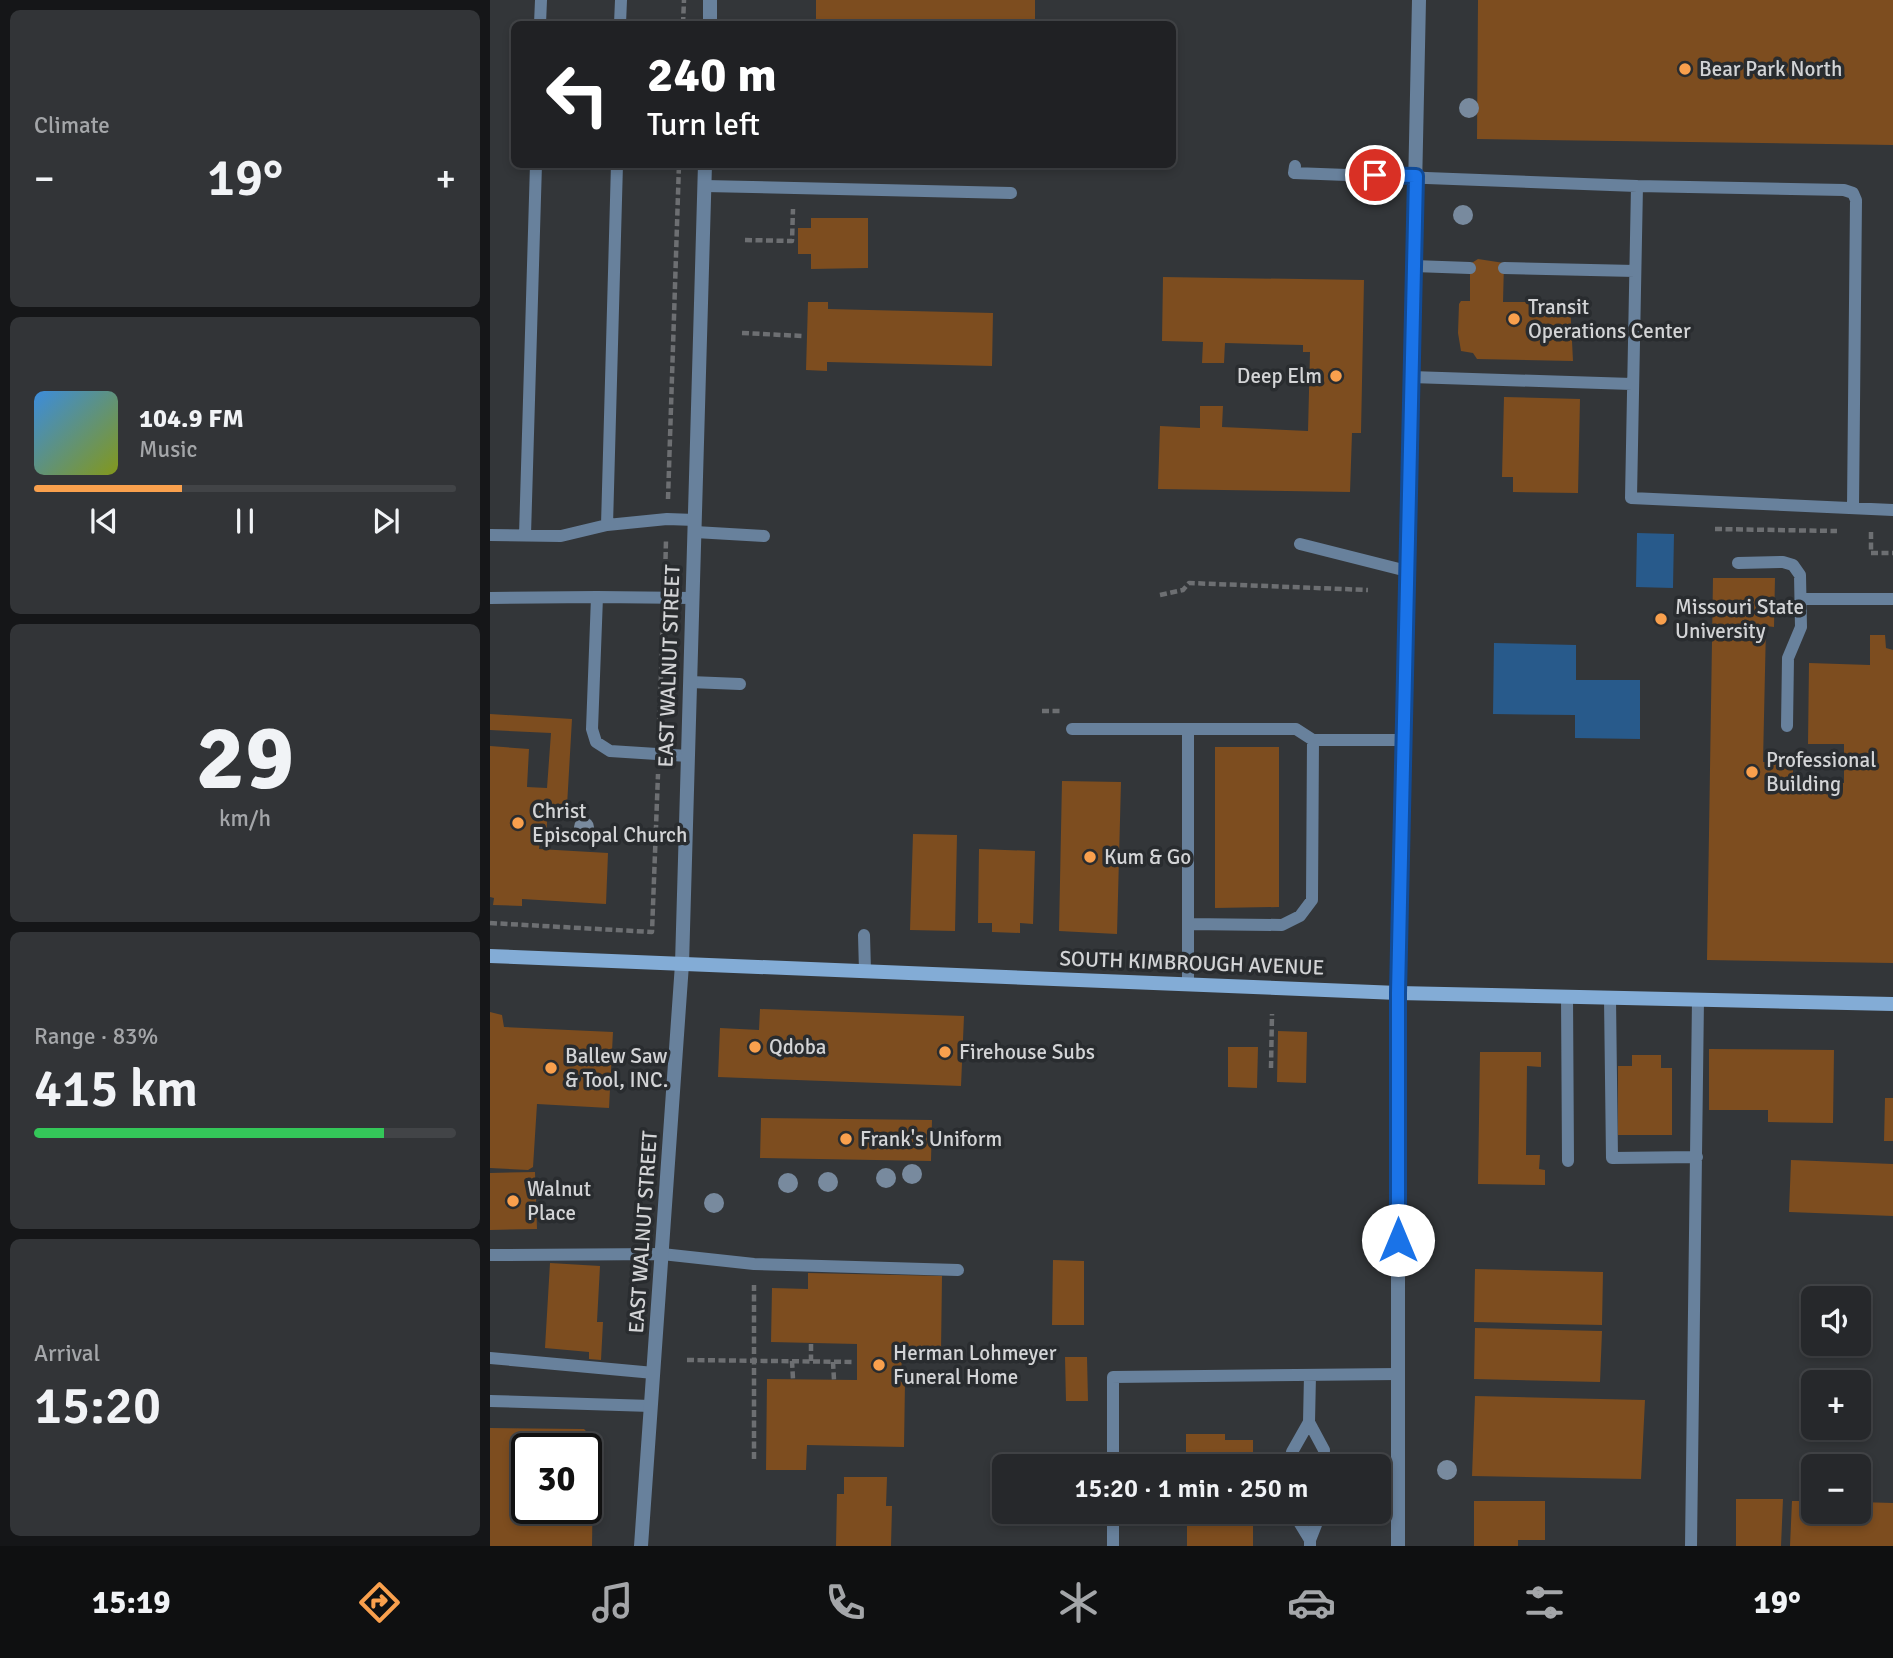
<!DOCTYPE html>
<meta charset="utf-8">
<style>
:root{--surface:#26282b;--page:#323437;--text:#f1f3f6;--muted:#a4a6a9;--line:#424447;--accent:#f9a04d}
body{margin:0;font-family:Signika,sans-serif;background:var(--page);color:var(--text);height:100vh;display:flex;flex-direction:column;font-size:26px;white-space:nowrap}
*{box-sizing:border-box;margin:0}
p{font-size:23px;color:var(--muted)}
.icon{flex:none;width:38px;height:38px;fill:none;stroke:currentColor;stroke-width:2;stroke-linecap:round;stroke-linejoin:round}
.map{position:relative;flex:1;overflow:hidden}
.panel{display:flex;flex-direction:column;gap:10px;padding:10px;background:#151618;width:490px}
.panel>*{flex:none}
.guide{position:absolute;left:21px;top:21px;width:665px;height:147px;border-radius:10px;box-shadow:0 4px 10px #0003,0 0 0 2px var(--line);background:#202124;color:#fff;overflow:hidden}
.fabs{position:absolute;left:1311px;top:1286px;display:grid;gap:14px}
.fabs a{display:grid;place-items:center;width:70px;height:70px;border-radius:10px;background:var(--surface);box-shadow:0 4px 10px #0003,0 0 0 2px var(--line);font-size:35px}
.speed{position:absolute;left:21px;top:1433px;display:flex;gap:14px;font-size:35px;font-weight:700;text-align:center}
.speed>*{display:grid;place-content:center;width:91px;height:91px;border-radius:50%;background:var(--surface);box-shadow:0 4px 10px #0003,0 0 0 2px var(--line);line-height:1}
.speed .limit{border:4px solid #111;border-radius:10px;background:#fff;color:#111}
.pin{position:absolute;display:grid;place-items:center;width:60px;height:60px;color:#fff;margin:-30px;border:4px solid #fff;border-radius:50%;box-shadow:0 2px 7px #0007}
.me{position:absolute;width:77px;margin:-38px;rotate:0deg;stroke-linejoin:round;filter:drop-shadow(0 0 5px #0008)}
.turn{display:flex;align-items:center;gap:24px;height:147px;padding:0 21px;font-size:32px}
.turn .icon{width:91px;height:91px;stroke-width:2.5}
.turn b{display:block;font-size:49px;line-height:60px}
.big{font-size:52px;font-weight:600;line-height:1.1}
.panel .widget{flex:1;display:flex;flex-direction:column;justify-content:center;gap:10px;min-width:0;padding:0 24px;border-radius:10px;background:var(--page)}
.panel .dial{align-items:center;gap:0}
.dial b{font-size:91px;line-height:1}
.song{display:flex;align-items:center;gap:21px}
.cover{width:84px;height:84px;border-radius:10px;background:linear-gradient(135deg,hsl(210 70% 55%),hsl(70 70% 35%))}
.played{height:7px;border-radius:4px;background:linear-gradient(90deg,var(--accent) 35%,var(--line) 35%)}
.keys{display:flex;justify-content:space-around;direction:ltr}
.heat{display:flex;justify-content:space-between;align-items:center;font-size:38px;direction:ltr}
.charge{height:10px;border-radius:5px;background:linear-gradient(90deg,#34c759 83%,var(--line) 0)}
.trip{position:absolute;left:502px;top:1454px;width:399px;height:70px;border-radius:10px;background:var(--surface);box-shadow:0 4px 10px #0003,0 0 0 2px var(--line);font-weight:600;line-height:70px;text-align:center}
.tab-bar{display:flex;height:112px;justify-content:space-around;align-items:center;background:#0f1011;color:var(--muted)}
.tab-bar .icon{width:49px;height:49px}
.tab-bar .current{color:var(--accent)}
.tab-bar b{font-size:32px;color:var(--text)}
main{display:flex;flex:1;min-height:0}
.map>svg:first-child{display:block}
.green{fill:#285a8b}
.building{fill:#7d4d1f;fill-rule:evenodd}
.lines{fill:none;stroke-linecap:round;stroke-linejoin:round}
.path{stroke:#6d6f72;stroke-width:4.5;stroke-dasharray:7 3.5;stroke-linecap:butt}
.lane{stroke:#68819c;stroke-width:12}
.street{stroke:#68819c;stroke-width:14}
.secondary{stroke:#83acd6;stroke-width:14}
.tree{fill:#788a9e}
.route-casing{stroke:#114b97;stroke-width:18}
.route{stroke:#1a73e8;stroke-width:12}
.poi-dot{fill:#f9a04d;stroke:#292c2f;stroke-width:2.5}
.labels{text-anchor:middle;stroke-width:7;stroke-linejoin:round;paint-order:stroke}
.poi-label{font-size:21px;fill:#d3d4d6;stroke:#292c2f;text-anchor:start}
.street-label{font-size:21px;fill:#d3d4d6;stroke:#292c2f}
</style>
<main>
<section class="panel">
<div class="widget"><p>Climate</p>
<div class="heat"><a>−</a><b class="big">19°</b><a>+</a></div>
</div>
<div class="widget">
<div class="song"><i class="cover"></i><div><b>104.9 FM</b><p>Music</p></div></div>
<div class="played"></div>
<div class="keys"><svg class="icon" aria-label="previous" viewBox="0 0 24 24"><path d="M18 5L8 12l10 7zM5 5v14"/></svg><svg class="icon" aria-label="pause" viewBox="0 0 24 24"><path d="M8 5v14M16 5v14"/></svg><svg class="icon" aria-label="next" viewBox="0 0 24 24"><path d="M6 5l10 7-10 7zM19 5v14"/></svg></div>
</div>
<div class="widget dial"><b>29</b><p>km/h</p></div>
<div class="widget"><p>Range · 83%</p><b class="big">415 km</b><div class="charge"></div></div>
<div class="widget"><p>Arrival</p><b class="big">15:20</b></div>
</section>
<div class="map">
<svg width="1403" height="1546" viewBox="0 0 1403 1546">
<rect width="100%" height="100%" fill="#333639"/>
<path class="green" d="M1147,533l37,1 -1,54 -37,-1z
M1004,643l82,2v35h64v59l-65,-1v-23l-82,-1z"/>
<path class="building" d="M326,0h219v24h-219z
M988,0h415v145l-416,-6z
M321,218h57v50l-57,1v-15h-13v-26h13z
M988,259l26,4 -1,39h67l3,59 -96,-2 -4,-6 -12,-2 -3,-18 1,-29 2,-3h9v-37z
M673,277l201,3 -3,153h-9l-2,59 -192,-3 2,-63 40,2v-22h23l-1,21 86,4 2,-79h-7v-7l-78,-2 -1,20h-22l1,-21 -41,-1z
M318,302h20v7l165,4 -1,53 -165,-4v9l-21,-1z
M1014,397l76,2 -2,94 -65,-1v-15h-11z
M1223,578h62l-1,49 -8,-1 -3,136 30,1v19l51,1v-39h-36l1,-81 61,2v-30h15l1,13 7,2v313l-186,-3z
M0,714l82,5 -5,87 -19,-1 -2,35h-6l-1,9 69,4 -2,51 -84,-5v7l-29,-1 1,-7 -4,-1v-151l39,3 -2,38 20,1 4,-55 -61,-3z
M725,747h64v160l-64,1z
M572,781l59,1 -4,152 -58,-3z
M423,834l44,1 -2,96 -45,-1z
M489,849l56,2 -2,73 -13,-1v10l-28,-1v-9h-14z
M270,1009l204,7 -3,70 -243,-9 2,-49 39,2z
M0,1012l12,3 2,12 109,5 -4,76 -72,-4 -4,63 -5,3 -38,-2z
M788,1031l29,1 -1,51 -29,-1z
M738,1047h30l-1,41 -29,-1z
M1219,1049l125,1 -1,73 -65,-1v-12h-59z
M990,1052h61v15l-14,-1 -1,89h14l-1,14 6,1v15l-67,-1z
M1142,1055h29v13h11v67h-54v-69h14z
M1395,1098h8v43h-9z
M271,1118l171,2 -1,41 -171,-3z
M1301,1160l102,4v52l-104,-4z
M45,1172l2,57 -47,1v-57z
M563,1260l31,1v64h-32z
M60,1263l50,3 -3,56h6l-2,38 -12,-1v-7l-44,-4z
M985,1269l128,3 -1,53 -128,-3z
M318,1273l134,3 -1,75 -39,-1 -1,32h4l-1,65 -97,-2 -1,25h-40l1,-91 90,1v-36l-86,-2 1,-54 36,1z
M985,1328l127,3 -2,51 -126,-3z
M575,1357h22l1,44h-22z
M985,1396l170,4 -4,79 -169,-3z
M0,1428l94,1 16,17 -1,23 -6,8 -1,69h-102zM37,1449h59v59h-59z
M696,1434h39v6h28v26h-74v-4h7z
M354,1477h43l-1,29h6l-1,40h-55l1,-52h7z
M1246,1499h47l-2,47h-45z
M984,1501h71v39h-27v6h-44z
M1302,1501h21v11h45v-10l35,1v43h-103z
M697,1512h66v34h-66z"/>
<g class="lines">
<path class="path" d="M193,24l1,-24
M255,240l47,1 1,-32
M252,333l61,3
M178,499l11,-335
M1225,529l122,2
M1381,532v21h22
M175,580l1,-40
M670,595l23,-5 6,-7 179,7
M552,711h20
M169,734l4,-117
M0,923l162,9 6,-158
M781,1068l1,-54
M321,1344v17
M197,1360l168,2
M302,1361l1,18
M343,1362l1,18
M264,1459v-174"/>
<path class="lane" d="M50,24l1,-24
M130,24l1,-24
M805,166l-1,7 343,13 -6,312 262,12
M215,186l306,7
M1147,186l207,4 9,3 3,7 -3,308
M924,266l56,2
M1014,268l131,3
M921,377l221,7
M117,525l10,-361
M205,532l69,4
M0,535l71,1 46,-11 60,-6 28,1
M35,535l11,-371
M810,544l107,27
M1248,563l45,-1 10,3 7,10 1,52 -13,31 -1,68
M0,598l107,-1
M1311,599h92
M200,682l50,2
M582,729h224l17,11h91
M698,729v255
M198,756l-78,-5 -14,-9 -4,-13 5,-132 96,1
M698,924l94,1 18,-9 12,-16 1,-160
M374,935l1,36
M1077,996l1,165
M1120,998l2,160 85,-1
M0,1255l172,-1 92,10 204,6
M0,1358l164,15
M0,1401l161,5
M819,1422l15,28 -1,16
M623,1466v-89l285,-3
M802,1466v-14l17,-30 1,-47
M803,1512l17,28v6
M820,1540l11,-28
M623,1546v-34
M1201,1546l7,-547"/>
<path class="street" d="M220,24v-24
M151,1546l41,-582 23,-800
M908,1546v-553l21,-993"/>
<path class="secondary" d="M0,956l908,37 495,11"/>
</g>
<g class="tree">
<circle cx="979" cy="108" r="10"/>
<circle cx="973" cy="215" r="10"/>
<circle cx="94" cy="827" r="10"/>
<circle cx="422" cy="1174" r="10"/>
<circle cx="396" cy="1178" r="10"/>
<circle cx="338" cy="1182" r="10"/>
<circle cx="298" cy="1183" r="10"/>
<circle cx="224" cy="1203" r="10"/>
<circle cx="957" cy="1470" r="10"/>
</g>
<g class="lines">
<defs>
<path id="route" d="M885,175l41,1 -18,817v247"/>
</defs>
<use href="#route" class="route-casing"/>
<use href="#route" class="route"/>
</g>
<g class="poi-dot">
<circle cx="1195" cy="69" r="7"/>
<circle cx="1024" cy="319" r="7"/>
<circle cx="846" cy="376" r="7"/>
<circle cx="1171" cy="619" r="7"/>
<circle cx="1262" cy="772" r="7"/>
<circle cx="28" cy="823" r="7"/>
<circle cx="600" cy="857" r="7"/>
<circle cx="265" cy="1047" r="7"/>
<circle cx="455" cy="1052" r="7"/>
<circle cx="61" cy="1068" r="7"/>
<circle cx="356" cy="1139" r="7"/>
<circle cx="23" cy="1201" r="7"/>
<circle cx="389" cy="1365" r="7"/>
</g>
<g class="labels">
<g class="poi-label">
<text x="1209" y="76">Bear Park North</text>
<text x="1038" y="314">Transit<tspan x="1038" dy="24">Operations Center</tspan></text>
<text x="832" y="383" text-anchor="end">Deep Elm</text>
<text x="1185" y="614">Missouri State<tspan x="1185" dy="24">University</tspan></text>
<text x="1276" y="767">Professional<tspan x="1276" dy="24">Building</tspan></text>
<text x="42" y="818">Christ<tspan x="42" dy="24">Episcopal Church</tspan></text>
<text x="614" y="864">Kum &amp; Go</text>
<text x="279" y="1054">Qdoba</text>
<text x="469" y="1059">Firehouse Subs</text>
<text x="75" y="1063">Ballew Saw<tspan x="75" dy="24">&amp; Tool, INC.</tspan></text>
<text x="370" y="1146">Frank's Uniform</text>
<text x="37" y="1196">Walnut<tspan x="37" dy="24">Place</tspan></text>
<text x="403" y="1360">Herman Lohmeyer<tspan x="403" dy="24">Funeral Home</tspan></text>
</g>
<g class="street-label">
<text transform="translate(179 666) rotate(-88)" y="7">EAST WALNUT STREET</text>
<text transform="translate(702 963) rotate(2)" y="7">SOUTH KIMBROUGH AVENUE</text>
<text transform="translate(153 1232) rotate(-86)" y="7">EAST WALNUT STREET</text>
</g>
</g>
</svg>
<div class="fabs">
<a><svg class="icon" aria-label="sound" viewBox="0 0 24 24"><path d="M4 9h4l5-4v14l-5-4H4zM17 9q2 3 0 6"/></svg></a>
<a>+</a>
<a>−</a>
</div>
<div class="speed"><div class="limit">30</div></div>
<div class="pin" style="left:885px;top:175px;background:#d93025"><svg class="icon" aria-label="arrive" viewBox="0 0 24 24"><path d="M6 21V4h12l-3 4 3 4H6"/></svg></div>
<svg class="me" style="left:908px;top:1240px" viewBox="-20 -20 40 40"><circle r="19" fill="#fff"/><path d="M0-13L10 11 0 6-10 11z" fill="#1a73e8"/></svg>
<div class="trip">15:20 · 1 min · 250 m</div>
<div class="guide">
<div class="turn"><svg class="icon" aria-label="left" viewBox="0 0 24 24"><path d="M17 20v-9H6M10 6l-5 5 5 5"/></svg><div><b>240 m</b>Turn left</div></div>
</div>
</div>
</main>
<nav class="tab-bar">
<b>15:19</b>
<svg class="icon current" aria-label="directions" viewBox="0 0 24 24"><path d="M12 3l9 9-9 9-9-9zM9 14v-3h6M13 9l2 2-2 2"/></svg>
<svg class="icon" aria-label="music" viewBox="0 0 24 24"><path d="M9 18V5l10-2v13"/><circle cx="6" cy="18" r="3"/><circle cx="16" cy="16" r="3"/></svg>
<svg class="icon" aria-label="phone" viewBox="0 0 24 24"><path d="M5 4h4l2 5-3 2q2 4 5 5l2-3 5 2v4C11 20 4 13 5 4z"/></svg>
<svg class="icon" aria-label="climate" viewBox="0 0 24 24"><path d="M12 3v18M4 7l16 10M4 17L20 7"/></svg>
<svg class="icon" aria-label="car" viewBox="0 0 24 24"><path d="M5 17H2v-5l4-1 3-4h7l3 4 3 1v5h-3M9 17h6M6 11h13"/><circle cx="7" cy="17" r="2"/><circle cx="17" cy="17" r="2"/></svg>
<svg class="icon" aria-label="filters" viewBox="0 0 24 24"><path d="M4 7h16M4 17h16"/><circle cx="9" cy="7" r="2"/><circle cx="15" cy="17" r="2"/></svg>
<b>19°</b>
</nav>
